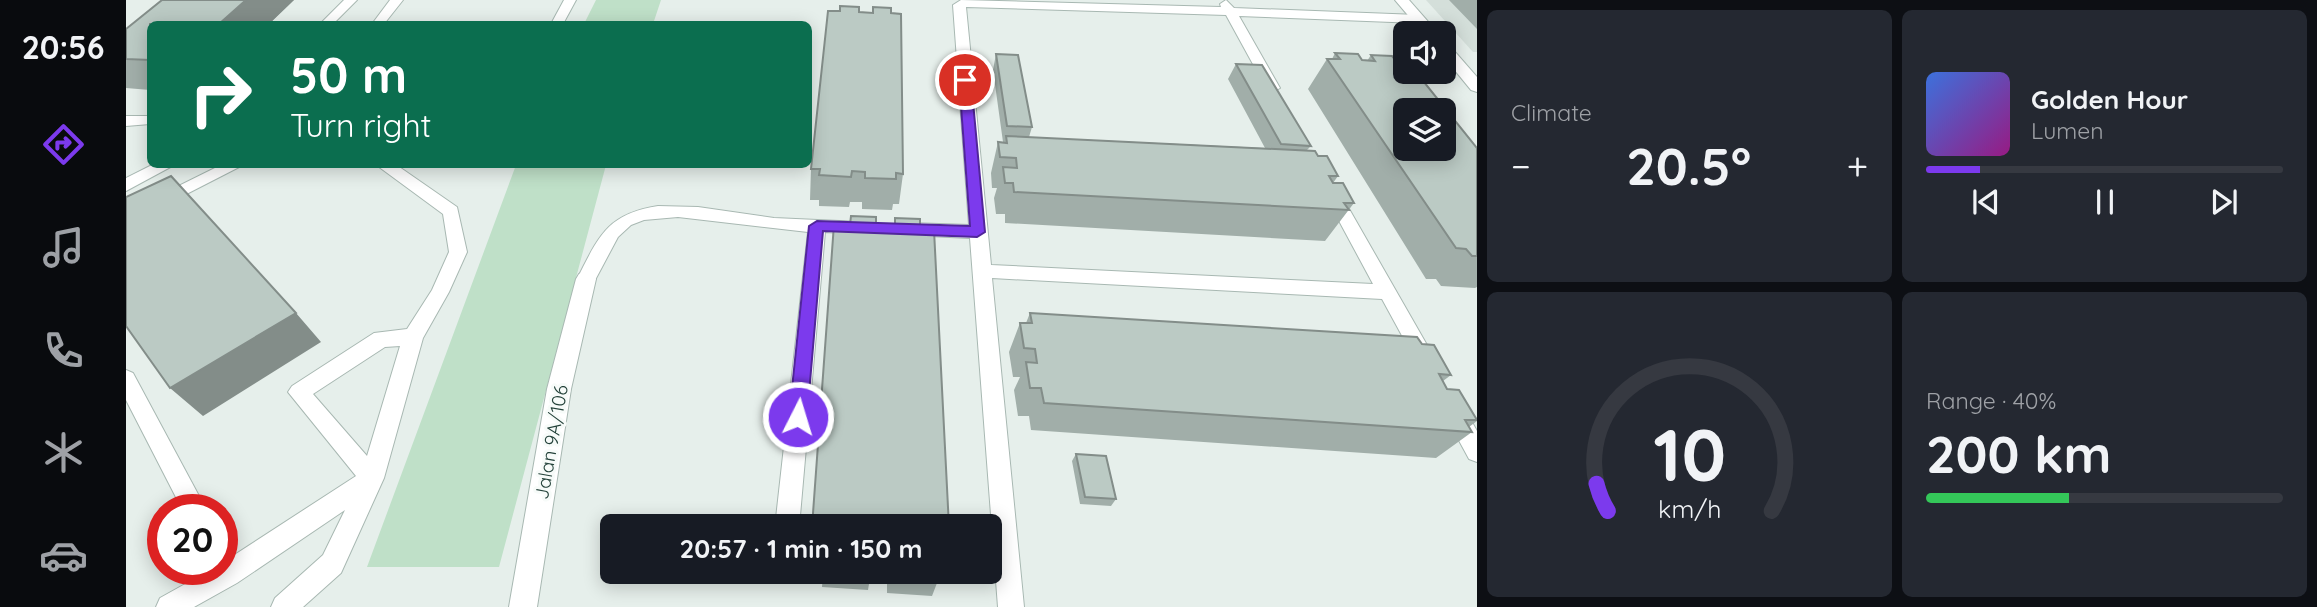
<!DOCTYPE html>
<meta charset="utf-8">
<style>
:root{--surface:#171b24;--page:#242831;--text:#f1f3f6;--muted:#9ea1a6;--line:#363941;--accent:#7c3aed}
body{margin:0;font-family:Quicksand,sans-serif;background:var(--page);color:var(--text);height:100vh;display:flex;flex-direction:column;font-size:26px;white-space:nowrap}
*{box-sizing:border-box;margin:0}
p{font-size:23px;color:var(--muted)}
.icon{flex:none;width:38px;height:38px;fill:none;stroke:currentColor;stroke-width:2;stroke-linecap:round;stroke-linejoin:round}
.map{position:relative;flex:1;overflow:hidden}
.side{display:flex;flex-direction:column;gap:10px;padding:10px;background:#0d0f14;width:840px}
.side>*{flex:none}
.guide{position:absolute;left:21px;top:21px;width:665px;height:147px;border-radius:10px;box-shadow:0 4px 18px #0003;background:#0b6e4f;color:#fff;overflow:hidden}
.buttons{position:absolute;left:1267px;top:21px;display:grid;gap:14px}
.buttons a{display:grid;place-items:center;width:63px;height:63px;border-radius:10px;background:var(--surface);box-shadow:0 4px 18px #0003;font-size:35px}
.speed{position:absolute;left:21px;top:494px;display:flex;gap:14px;font-size:35px;font-weight:700;text-align:center}
.speed>*{display:grid;place-content:center;width:91px;height:91px;border-radius:50%;background:var(--surface);box-shadow:0 4px 18px #0003;line-height:1}
.speed .limit{border:10px solid #d22;background:#fff;color:#111}
.pin{position:absolute;display:grid;place-items:center;width:60px;height:60px;color:#fff;margin:-30px;border:4px solid #fff;border-radius:50%;box-shadow:0 2px 7px #0007}
.me{position:absolute;width:77px;margin:-38px;rotate:5deg;stroke-linejoin:round;filter:drop-shadow(0 0 5px #0008)}
.turn{display:flex;align-items:center;gap:24px;height:147px;padding:0 28px;font-size:32px}
.turn .icon{width:91px;height:91px;stroke-width:2.5}
.turn b{display:block;font-size:49px;line-height:60px}
.big{font-size:52px;font-weight:700;line-height:1.1}
.side .tile{flex:1;display:flex;flex-direction:column;justify-content:center;gap:10px;min-width:0;padding:0 24px;border-radius:10px;background:var(--page)}
.side .dial{align-items:center;gap:0}
.dial svg{height:182px;overflow:visible;fill:none;stroke:var(--line);stroke-width:7;stroke-linecap:round;text-anchor:middle}
.dial text{fill:var(--text);stroke:none}
.song{display:flex;align-items:center;gap:21px}
.cover{width:84px;height:84px;border-radius:10px;background:linear-gradient(135deg,hsl(220 70% 55%),hsl(310 70% 35%))}
.played{height:7px;border-radius:4px;background:linear-gradient(90deg,var(--accent) 15%,var(--line) 15%)}
.keys{display:flex;justify-content:space-around;direction:ltr}
.heat{display:flex;justify-content:space-between;align-items:center;font-size:38px;direction:ltr}
.charge{height:10px;border-radius:5px;background:linear-gradient(90deg,#34c759 40%,var(--line) 0)}
.side .tiles{flex:1;display:grid;gap:10px;grid-template-columns:repeat(2,1fr)}
.trip{position:absolute;left:474px;top:514px;width:402px;height:70px;border-radius:10px;background:var(--surface);box-shadow:0 4px 18px #0003;font-weight:700;line-height:70px;text-align:center}
main{display:flex;flex:1;min-height:0}
.menu{display:flex;flex-direction:column;width:126px;justify-content:space-around;align-items:center;background:#090b0e;color:var(--muted)}
.menu .icon{width:49px;height:49px}
.menu .selected{color:var(--accent)}
.menu b{font-size:32px;color:var(--text)}
.map>svg:first-child{display:block}
.built{fill:#d4dfda}
.green{fill:#bfe0c8}
.lines{fill:none;stroke-linecap:round;stroke-linejoin:round}
.lane-casing{stroke:#a8b8b2;stroke-width:2}
.street-casing{stroke:#a8b8b2;stroke-width:2}
.lane{fill:#fff;fill-rule:evenodd}
.street{fill:#fff;fill-rule:evenodd}
.wall{fill:#a1aea9}
.shaded-wall{fill:#838d89}
.building{fill:#bbcac4;stroke:#838d89;stroke-width:2;fill-rule:evenodd}
.route{fill:#7c3aed;stroke:#51269a;stroke-width:2}
.labels{text-anchor:middle;stroke-width:6;stroke-linejoin:round;paint-order:stroke}
.street-label{font-size:19px;fill:#24423a;stroke:#f7fbf9}
</style>
<main>
<nav class="menu">
<b>20:56</b>
<svg class="icon selected" aria-label="directions" viewBox="0 0 24 24"><path d="M12 3l9 9-9 9-9-9zM9 14v-3h6M13 9l2 2-2 2"/></svg>
<svg class="icon" aria-label="music" viewBox="0 0 24 24"><path d="M9 18V5l10-2v13"/><circle cx="6" cy="18" r="3"/><circle cx="16" cy="16" r="3"/></svg>
<svg class="icon" aria-label="phone" viewBox="0 0 24 24"><path d="M5 4h4l2 5-3 2q2 4 5 5l2-3 5 2v4C11 20 4 13 5 4z"/></svg>
<svg class="icon" aria-label="climate" viewBox="0 0 24 24"><path d="M12 3v18M4 7l16 10M4 17L20 7"/></svg>
<svg class="icon" aria-label="car" viewBox="0 0 24 24"><path d="M5 17H2v-5l4-1 3-4h7l3 4 3 1v5h-3M9 17h6M6 11h13"/><circle cx="7" cy="17" r="2"/><circle cx="17" cy="17" r="2"/></svg>
</nav>
<div class="map">
<svg width="1351" height="607" viewBox="0 0 1351 607">
<rect width="100%" height="100%" fill="#e6efeb"/>
<path class="built" d="M1300,0h51v52h-4z"/>
<path class="green" d="M470,0h65l-8,24h-69z
M390,165h90l-107,402h-132z"/>
<g class="lines">
<defs>
<path id="lane" d="M218,0h13l-24,24h-13z
M264,0h13l-19,24h-12z
M438,0h12l-13,24h-12z
M835,0l260,7 -1,-3 6,-4 8,8 184,7 7,4 -7,4 -179,-7 41,72 -7,4 -7,-4 -40,-73 -260,-8 25,258 382,19 -49,-91 8,-6 8,6 95,166 -3,6 -7,2 -7,-2 -36,-66 -390,-21 32,329h-26l-28,-369 -61,-3 -9,-6 9,-6 60,2 -16,-220z
M0,116h24v8l-24,2z
M28,164h22l-50,27v-13z
M97,164h22l-119,61v-13z
M249,164h20l62,43 10,45 -18,40 -26,46 -39,140 -43,95 -38,34h-32l4,-9 48,-43 22,-45 -108,73 -43,24h-38l4,-9 52,-29h10v-6l134,-87 -68,-84 4,-6 82,-53 33,-4 25,-39 17,-38 -6,-38zM274,346l-33,110 -54,-62 72,-47z
M532,206l40,1 76,11 87,4 9,6 -9,6 -36,-2 -26,295h-24l33,-295 -130,-15 -34,3 -13,5 -13,12 -25,47h-14l-2,-5c22,-43 30,-65 81,-73z
M0,370l7,3 73,136h-24l-56,-109z
M1329,404l8,2 14,25v31l-8,-3 -25,-46 3,-7z"/>
<path id="street" d="M1269,0h14l29,33h-15z
M1318,44l5,1 28,32v15l-6,-2 -27,-33z
M460,271l7,3 3,5 -25,110 -34,218h-28l38,-218 29,-110 3,-5z"/>
</defs>
<use href="#lane" class="lane-casing"/>
<use href="#street" class="street-casing"/>
<use href="#lane" class="lane"/>
<use href="#street" class="street"/>
</g>
<path class="wall" d="M36,0h132l-25,24h-119v66l-24,-2v-59z
M1323,0h28v29z
M714,11l19,1 44,162 -4,30h-6l-1,6 -30,-1v-7h-12l-1,5 -30,-1v-6h-9l1,-31z
M1209,53l27,7 5,1 4,-6 26,7 80,86v139l-2,1 -34,-2 -5,-7h-10l-118,-190 19,-30h5z
M870,54l36,73 -3,10 236,11 -37,-69 8,-15 75,82 -4,4 11,6 20,20 -5,7 21,20 -29,38 -320,-18v-9h-9l-2,-16 3,-10h-5l-1,-15 7,-31h6h-1l-10,-72z
M904,313l392,31 29,31 -8,6 4,8 30,30v2l-8,6 3,5 -36,26 -405,-28 -2,-14h-11l-4,-26 6,-13h-7l-4,-25 11,-29h6z
M950,454l40,45 -5,7 -31,-2 -8,-43z
M820,572l-4,11h-5l-5,13 -45,-3v-14l-17,-1 -2,12 -46,-3 1,-13 -13,-1z"/>
<path class="shaded-wall" d="M120,0h48l-25,24h-50z
M170,313l25,29 -118,74 -33,-28z"/>
<path class="building" d="M36,0h84l-27,24h-69v36l-24,-1v-30z
M714,6l19,1v5l14,1v-6l18,1v5l10,1 2,160 -7,-1v6l-31,-1v-6l-13,-1 -1,6 -32,-2 1,-6h-9l17,-158h12z
M1209,53l23,1 4,6 13,1 -4,-6 21,1 5,6h8v10h11l61,76v108h-5l-6,-7 -10,-1 -129,-189h13zM1279,110h39v39h-39z
M870,54l22,1 14,72 -25,-1z
M1110,64l26,1 49,81 -30,-2z
M880,136l309,15 3,5h9l11,20h-9l4,7h10l11,20h-10l5,7 -335,-18 -1,-9h-8l-2,-16 14,1 -1,-10 -16,-1 -2,-15 9,1z
M45,176l125,137 -126,75 -44,-62v-129z
M725,216l25,1v10l19,1v-10l25,1v10l14,1 15,297h-137l22,-303 16,1z
M904,313l387,24 5,7 12,1 17,30 -12,-1 8,15 12,1 18,30h-12l7,12 -428,-29 -3,-15h-11l-4,-26 11,1 -2,-14 -11,-1 -4,-25h12z
M950,454l30,2 10,43 -31,-2z
M782,572h33v3z"/>
<path class="route" d="M839,76l6,4 14,152 -8,5 -154,-6 -16,186 -3,6h-12l-3,-6 20,-191 8,-5 153,5 -11,-146z"/>
<g class="labels">
<g class="street-label">
<text transform="translate(425 442) rotate(-80)" y="7">Jalan 9A/106</text>
</g>
</g>
</svg>
<div class="buttons">
<a><svg class="icon" aria-label="sound" viewBox="0 0 24 24"><path d="M4 9h4l5-4v14l-5-4H4zM17 9q2 3 0 6"/></svg></a>
<a><svg class="icon" aria-label="layers" viewBox="0 0 24 24"><path d="M12 4l9 5-9 5-9-5zM3 14l9 5 9-5"/></svg></a>
</div>
<div class="speed"><div class="limit">20</div></div>
<div class="pin" style="left:839px;top:80px;background:#d93025"><svg class="icon" aria-label="arrive" viewBox="0 0 24 24"><path d="M6 21V4h12l-3 4 3 4H6"/></svg></div>
<svg class="me" style="left:672px;top:417px" viewBox="-20 -20 40 40"><circle r="17" fill="#7c3aed" stroke="#fff" stroke-width="3"/><path d="M0-11L8 9 0 5-8 9z" fill="#fff"/></svg>
<div class="trip">20:57 · 1 min · 150 m</div>
<div class="guide">
<div class="turn"><svg class="icon" aria-label="right" viewBox="0 0 24 24"><path d="M7 20v-9h11M14 6l5 5-5 5"/></svg><div><b>50 m</b>Turn right</div></div>
</div>
</div>
<section class="side">
<div class="tiles">
<div class="tile"><p>Climate</p>
<div class="heat"><a>−</a><b class="big">20.5°</b><a>+</a></div>
</div>
<div class="tile">
<div class="song"><i class="cover"></i><div><b>Golden Hour</b><p>Lumen</p></div></div>
<div class="played"></div>
<div class="keys"><svg class="icon" aria-label="previous" viewBox="0 0 24 24"><path d="M18 5L8 12l10 7zM5 5v14"/></svg><svg class="icon" aria-label="pause" viewBox="0 0 24 24"><path d="M8 5v14M16 5v14"/></svg><svg class="icon" aria-label="next" viewBox="0 0 24 24"><path d="M6 5l10 7-10 7zM19 5v14"/></svg></div>
</div>
<div class="tile dial"><svg viewBox="0 0 100 80">
<path d="M14 69A42 42 0 1 1 86 69"/>
<path d="M14 69A42 42 0 0 1 9 57" stroke="#7c3aed"/>
<text x="50" y="56" font-size="32" font-weight="700">10</text>
<text x="50" y="72" font-size="11">km/h</text>
</svg></div>
<div class="tile"><p>Range · 40%</p><b class="big">200 km</b><div class="charge"></div></div>
</div>
</section>
</main>
